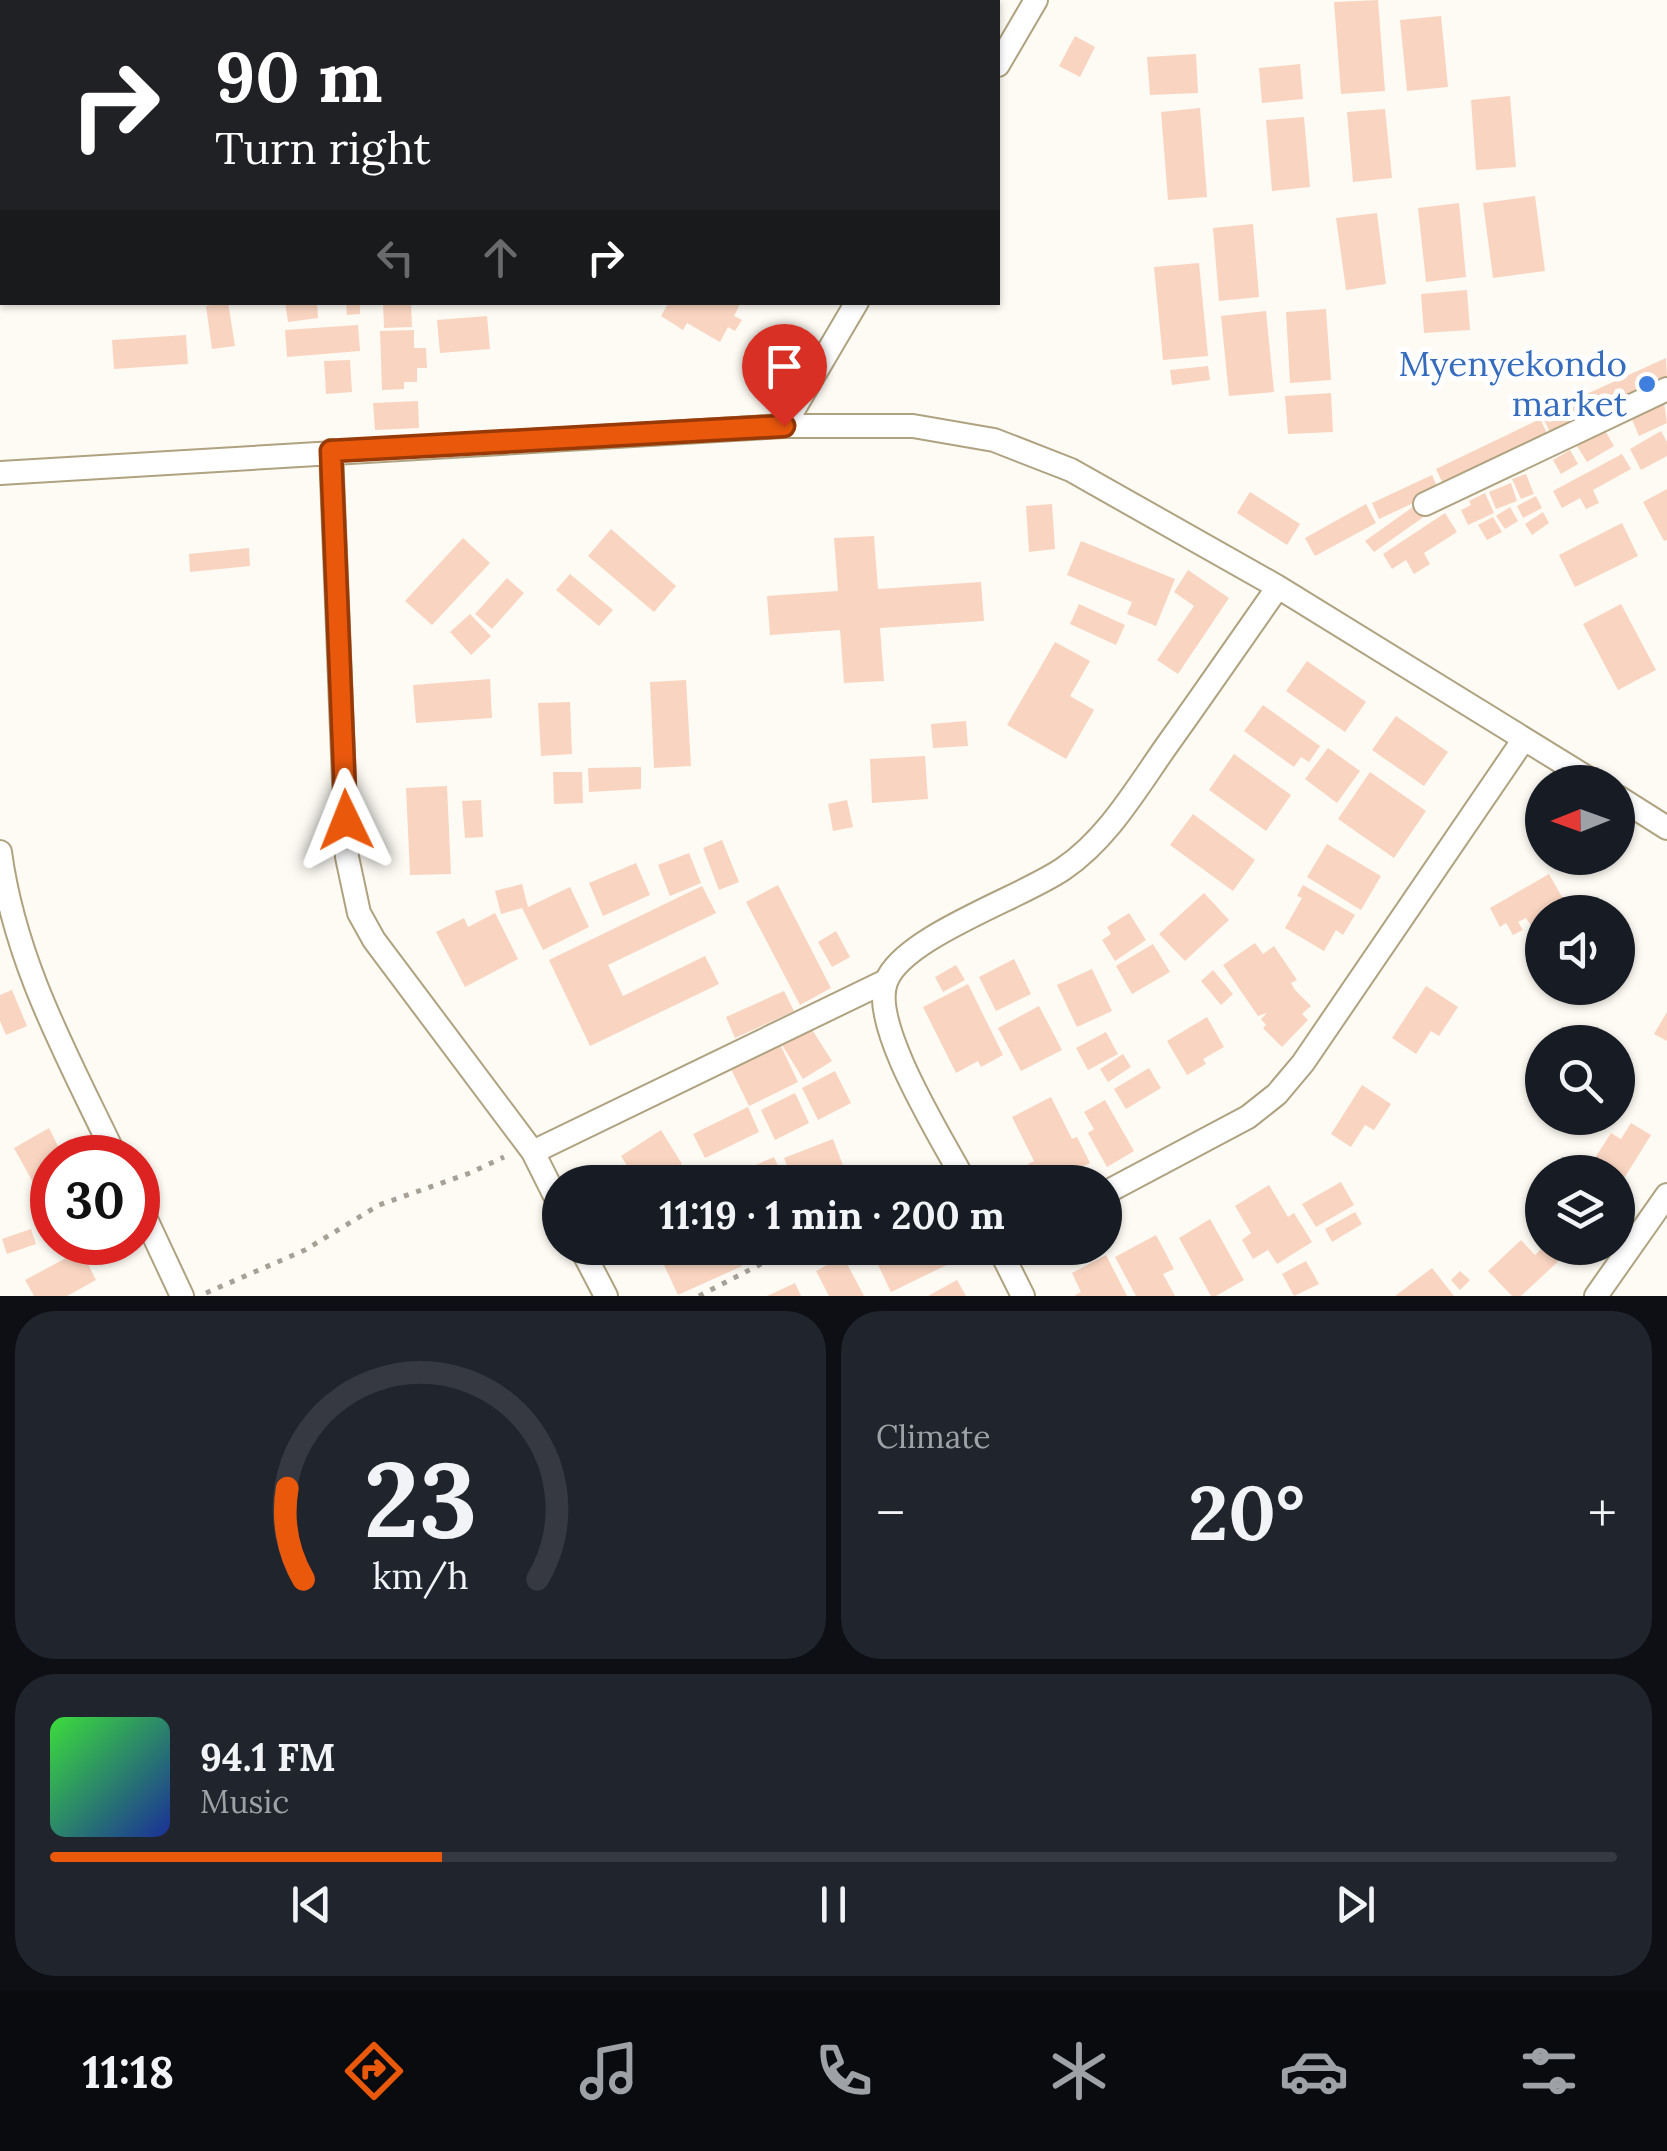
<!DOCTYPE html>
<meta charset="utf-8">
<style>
:root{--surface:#171b24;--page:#20242c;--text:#f1f3f6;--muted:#9ea1a6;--line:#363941;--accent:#ea580c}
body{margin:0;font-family:Lora,serif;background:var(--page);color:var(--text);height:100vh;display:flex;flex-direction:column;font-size:38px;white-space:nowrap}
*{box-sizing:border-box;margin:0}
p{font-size:32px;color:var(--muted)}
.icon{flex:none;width:55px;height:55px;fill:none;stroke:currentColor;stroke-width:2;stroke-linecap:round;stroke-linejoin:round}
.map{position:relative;height:1296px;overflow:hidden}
.details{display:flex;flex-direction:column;gap:15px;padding:15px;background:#0d0f14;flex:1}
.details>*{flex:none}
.guide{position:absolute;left:0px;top:0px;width:1000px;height:305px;box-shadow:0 2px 8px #0004;background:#202124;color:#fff;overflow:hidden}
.needle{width:65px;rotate:269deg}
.controls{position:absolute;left:1525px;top:765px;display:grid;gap:20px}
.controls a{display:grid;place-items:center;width:110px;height:110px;border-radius:50%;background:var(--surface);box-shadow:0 2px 8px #0004;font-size:50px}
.speed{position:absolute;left:30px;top:1135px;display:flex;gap:20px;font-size:50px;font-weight:700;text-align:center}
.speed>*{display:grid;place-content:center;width:130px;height:130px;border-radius:50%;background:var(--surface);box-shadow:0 2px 8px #0004;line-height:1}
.speed .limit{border:15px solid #d22;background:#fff;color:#111}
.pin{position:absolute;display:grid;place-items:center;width:85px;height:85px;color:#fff;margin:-102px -42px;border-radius:50% 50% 50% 0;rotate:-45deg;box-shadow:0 0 10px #0007}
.pin .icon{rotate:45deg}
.me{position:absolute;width:110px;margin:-55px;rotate:358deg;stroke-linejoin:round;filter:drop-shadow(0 0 8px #0008)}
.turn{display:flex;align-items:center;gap:35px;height:210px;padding:0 50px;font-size:45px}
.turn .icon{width:130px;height:130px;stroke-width:2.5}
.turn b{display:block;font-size:70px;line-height:85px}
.lanes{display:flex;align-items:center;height:95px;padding:0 50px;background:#0003;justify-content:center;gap:50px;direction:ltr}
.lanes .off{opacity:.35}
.big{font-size:75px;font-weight:800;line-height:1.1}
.details .widget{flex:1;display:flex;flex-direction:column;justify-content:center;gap:15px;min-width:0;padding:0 35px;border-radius:40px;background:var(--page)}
.details .dial{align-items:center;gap:0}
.dial svg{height:260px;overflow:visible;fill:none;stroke:var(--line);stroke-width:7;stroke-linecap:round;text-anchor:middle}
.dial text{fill:var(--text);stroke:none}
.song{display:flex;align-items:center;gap:30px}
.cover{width:120px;height:120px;border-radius:15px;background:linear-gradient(135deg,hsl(120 70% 55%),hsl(230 70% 35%))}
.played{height:10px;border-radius:5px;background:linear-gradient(90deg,var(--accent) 25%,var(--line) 25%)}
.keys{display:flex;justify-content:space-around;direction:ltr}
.heat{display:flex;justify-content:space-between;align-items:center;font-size:55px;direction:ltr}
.details .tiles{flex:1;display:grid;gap:15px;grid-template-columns:1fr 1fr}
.widget:last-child{grid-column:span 2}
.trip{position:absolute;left:542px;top:1165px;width:580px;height:100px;border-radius:50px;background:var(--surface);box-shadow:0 2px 8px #0004;font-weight:800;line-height:100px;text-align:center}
.tabs{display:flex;height:160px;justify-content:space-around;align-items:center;background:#090b0e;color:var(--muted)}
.tabs .icon{width:70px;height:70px}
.tabs .active{color:var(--accent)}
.tabs b{font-size:45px;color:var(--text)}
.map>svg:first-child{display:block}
.building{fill:#f9d5c1}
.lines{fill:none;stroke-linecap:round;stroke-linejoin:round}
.street-casing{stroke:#afa280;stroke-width:26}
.path{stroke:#a5a197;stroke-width:5;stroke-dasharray:5 8;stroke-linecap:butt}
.street{stroke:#fff;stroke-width:22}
.route-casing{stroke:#983908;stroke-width:25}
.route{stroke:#ea580c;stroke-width:18}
.shop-dot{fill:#3f7fe0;stroke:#fff;stroke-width:4}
.labels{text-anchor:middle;stroke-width:10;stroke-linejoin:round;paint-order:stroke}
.shop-label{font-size:35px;fill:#366cbe;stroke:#fff;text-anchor:end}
</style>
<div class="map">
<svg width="1667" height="1296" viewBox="0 0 1667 1296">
<rect width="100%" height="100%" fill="#fefbf4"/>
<path class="building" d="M1378,0l7,91 -44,3 -7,-92z
M1441,16l7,71 -41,4 -7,-71z
M1075,36l20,11 -15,30 -21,-11z
M1196,54l2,39 -48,2 -3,-38z
M1300,64l3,35 -41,4 -3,-35z
M1510,96l6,71 -40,3 -5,-70z
M1200,108l7,89 -39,3 -7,-88z
M1385,109l7,69 -39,4 -6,-70z
M1304,117l6,70 -38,4 -6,-71z
M1535,196l10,75 -52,7 -10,-75z
M1459,203l7,74 -40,5 -8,-74z
M1377,213l9,71 -40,6 -10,-72z
M1253,224l6,73 -40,4 -6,-73z
M1199,263l9,93 -45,4 -9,-93z
M1467,290l3,40 -46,3 -3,-39z
M228,302l7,44 -23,3 -6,-43z
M285,302h32l1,16 -30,4z
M346,302h14v12l-13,1z
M383,302h28l1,25 -28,1z
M669,302h72l-7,14 8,4 -7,11 -7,-4 -8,15 -33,-19 -4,7 -22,-14z
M1326,309l5,71 -41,3 -4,-71z
M1266,311l8,81 -45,4 -8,-80z
M487,316l3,33 -50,4 -3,-33z
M358,325l2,26 -73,6 -2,-27z
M414,330v18h12l1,20h-10v14h-13v7l-22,1 -2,-59z
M186,335l2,29 -74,5 -2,-29z
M1666,358l1,22 -79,36 -8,-19z
M350,360l2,32 -26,2 -2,-33z
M1208,366l2,14 -38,5 -2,-15z
M1331,393l2,39 -45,2 -3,-38z
M418,401l1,27 -44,2 -2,-27z
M1577,402l7,15 -33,17 -8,-16z
M1664,402l3,21 -28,13 -8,-19z
M1540,419l9,18 -104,51 -9,-19z
M1603,427l11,19 -27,16 -12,-19z
M1661,431l6,11v14l-26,14 -11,-21z
M1570,450l8,14 -17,10 -8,-14z
M1622,454l9,15 -38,21 6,13 -13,6 -6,-11 -18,10 -9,-17z
M1526,474l8,20 -13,5 -9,-20z
M1432,475l7,16 -60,28 -7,-16z
M1511,483l6,18 -21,8 -7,-17z
M1667,489v51l-3,1 -21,-39z
M1250,492l50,32 -13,21 -50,-32z
M1485,493l9,20 -26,12 -7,-15 10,-5 -2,-4z
M1536,496l6,12 -19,10 -6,-12z
M1052,504l3,45 -26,3 -3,-46z
M1366,504l10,19 -61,33 -10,-18z
M1417,504l8,12 -51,36 -9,-11z
M1510,507l8,14 -13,8 -9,-13z
M1543,512l6,11 -17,12 -7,-11z
M1445,513l12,19 -33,21 6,11 -16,10 -8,-14 -14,9 -9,-15z
M1493,517l9,15 -15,8 -9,-15z
M1622,523l16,33 -63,31 -16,-32z
M611,529l65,57 -22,26 -66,-56z
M874,536l4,53 103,-7 3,39 -104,7 4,53 -40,2 -4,-53 -70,5 -3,-39 71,-5 -4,-53z
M463,538l27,25 -58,62 -27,-24z
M1081,541l94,38 -19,47 -29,-12 5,-12 -65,-27z
M249,548l1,18 -60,6 -1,-18z
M1188,570l41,28 -51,76 -21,-14 37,-54 -20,-14z
M570,574l43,36 -14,16 -43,-36z
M507,578l17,15 -32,36 -17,-15z
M1079,604l46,21 -9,20 -46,-21z
M1621,604l35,66 -38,20 -35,-66z
M470,614l21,22 -20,19 -21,-23z
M1055,642l35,19 -20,35 24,14 -28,49 -59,-34z
M1307,661l59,41 -21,30 -59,-41z
M490,679l2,39 -76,5 -3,-38z
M686,680l5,86 -37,2 -4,-86z
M570,702l2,52 -31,2 -3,-53z
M1263,705l57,41 -11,16 -8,-5 -7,10 -50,-36z
M1396,716l52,36 -24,34 -52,-36z
M966,721l2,25 -35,2 -2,-24z
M1328,748l32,23 -23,32 -32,-24z
M1234,754l57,41 -25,36 -57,-41z
M925,756l3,43 -56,4 -2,-44z
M641,767v22l-52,3 -1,-24z
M553,772h29l1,31 -29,1z
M1370,772l56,39 -32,47 -56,-39z
M447,786l4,88 -41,1 -4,-87z
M481,800l2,37 -18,1 -3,-37z
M847,800l6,27 -20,4 -5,-27z
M1193,814l62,46 -22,31 -63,-46z
M722,840l17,42 -20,8 -16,-42z
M1327,844l54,32 -20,34 -54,-33z
M689,853l12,30 -31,13 -12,-31z
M636,863l14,32 -47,21 -14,-33z
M1549,874l18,32 -11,6h-14v8l-10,7 -6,-9 -8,4 5,8 -10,5 -7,-12 -6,4 -10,-19z
M522,884l6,23 42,-20 19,40 -46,23 -21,-42 -21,6 -6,-23z
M778,885l53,103 -31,17 -54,-103z
M1303,885l52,30 -12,20 -7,-5 -12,21 -39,-23 17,-30 -5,-2z
M702,886l14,27 -108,52 15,31 82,-40 14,28 -129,62 -41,-86z
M1204,893l25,27 -44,41 -26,-27z
M495,913l23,46 -53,28 -29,-55 28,-14 4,9z
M1129,913l17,27 -31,21 -13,-21 9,-6 -4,-7z
M836,931l14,26 -18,10 -14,-25z
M1255,943l8,11 11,-8 23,34 -6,3 4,7 16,16 -9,8 6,6 -26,27 -19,-19 3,-3 -5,-6 6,-6 -9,3 -35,-51z
M1153,944l17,28 -38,22 -16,-28z
M1014,959l17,35 -35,17 -17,-34z
M956,965l9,15 -22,12 -8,-15z
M1092,969l20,42 -35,16 -20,-42z
M1213,970l20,24 -12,11 -20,-24z
M968,984l35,71 -22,12 -3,-6 -22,12 -33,-66z
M1426,986l32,21 -19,29 -8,-5 -15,23 -24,-16z
M12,990l15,36 -21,9 -6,-14v-26z
M784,991l10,20 -59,27 -9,-21z
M1039,1006l23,44 -41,21 -23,-43z
M1667,1012v29l-13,-7z
M1207,1017l17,30 -21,12 3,5 -19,11 -20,-34z
M811,1028l21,33 -29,18 -21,-34z
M1106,1032l12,22 -30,16 -12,-22z
M780,1044l18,38 -49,24 -18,-37z
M1123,1054l8,13 -23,15 -8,-13z
M1149,1068l12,20 -35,21 -12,-20z
M835,1071l16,32 -33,17 -16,-32z
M1362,1085l29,19 -17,26 -9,-5 -14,22 -20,-13z
M795,1093l14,30 -34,17 -14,-30z
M1051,1097l21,42 5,-2 13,26 -38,19h-14l-10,-18 6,-3 -22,-44z
M1105,1100l29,51 -27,16 -19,-34 6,-4 -10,-17z
M748,1107l11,25 -54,26 -12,-24z
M1631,1123l20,12 -33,53v-16h-32l25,-39 10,6z
M49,1128l15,30h-12v19l-17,9 -21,-38z
M661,1130l21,34 -7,4 9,14h-47l-16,-26z
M833,1139l11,29 -36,14h-15l-9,-24z
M774,1157l9,20 -12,5h-53z
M1341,1182l13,23 -38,22 -14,-23z
M1269,1185l19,32 6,-4 18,29 -35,22 -9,-14 -15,9 -11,-19 9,-7 -16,-27z
M1355,1212l7,12 -30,18 -7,-13z
M1210,1219l34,61 -28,16h-5l-32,-58z
M31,1229l5,15 -29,10 -5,-15z
M1156,1235l18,34 -11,5 12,22h-39l-21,-39z
M1521,1240l14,15 7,-7h15l7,8 -43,40h-9l-24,-25z
M656,1248h78l8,18 -64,29z
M870,1248h81l6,12 -66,32z
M81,1250l15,30 -29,16h-33l-9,-16z
M1106,1255l21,41h-53l7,-4 -9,-19z
M843,1256l21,40h-35l-13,-25z
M1306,1261l13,23 -25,12 -12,-22z
M1432,1268l22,28h-59z
M1460,1271l10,9 -10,10 -9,-10z
M957,1280l9,16h-38z
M795,1283l6,13h-34z"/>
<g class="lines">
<defs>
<path id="street" d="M998,65l38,-65
M784,426l73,-124
M331,451l16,406 12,56 15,27 159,212 27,54
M0,473l784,-47h129l81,14 77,30 207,117 316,195
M1425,504l242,-115
M1618,797l49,31
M0,852c15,112 68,205 116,306
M533,1152l353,-171
M965,1182c-22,-42 -95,-156 -79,-200 16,-45 137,-85 177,-113 44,-30 72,-78 102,-121 38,-53 75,-107 113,-161
M1105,1193l143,-76 29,-23 26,-31 221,-324
M138,1202l44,94
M581,1248l25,48
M999,1248l24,48
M1596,1296l71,-101"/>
</defs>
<use href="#street" class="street-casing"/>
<path class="path" d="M915,1182l20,-10
M206,1293l99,-43 74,-45 91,-32 34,-16
M699,1296l93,-48"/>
<use href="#street" class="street"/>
</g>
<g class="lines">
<defs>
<path id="route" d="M346,820l-15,-369 453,-25"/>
</defs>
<use href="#route" class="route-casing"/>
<use href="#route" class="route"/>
</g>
<circle class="shop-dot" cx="1647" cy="384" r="10"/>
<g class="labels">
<g class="shop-label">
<text x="1627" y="376">Myenyekondo<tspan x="1627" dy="40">market</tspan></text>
</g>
</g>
</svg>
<div class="controls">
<a><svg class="needle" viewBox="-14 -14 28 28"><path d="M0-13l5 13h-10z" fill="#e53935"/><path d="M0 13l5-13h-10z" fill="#9ea1a6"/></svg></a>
<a><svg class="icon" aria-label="sound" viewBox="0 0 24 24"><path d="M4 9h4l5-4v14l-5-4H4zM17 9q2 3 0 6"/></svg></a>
<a><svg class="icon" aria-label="search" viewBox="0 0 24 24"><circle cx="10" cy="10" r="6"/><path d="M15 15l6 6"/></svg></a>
<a><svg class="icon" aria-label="layers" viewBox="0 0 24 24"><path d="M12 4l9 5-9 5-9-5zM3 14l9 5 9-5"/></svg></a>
</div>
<div class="speed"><div class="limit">30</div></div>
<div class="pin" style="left:784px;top:426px;background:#d93025"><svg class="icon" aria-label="arrive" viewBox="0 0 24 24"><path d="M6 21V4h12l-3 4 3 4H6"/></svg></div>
<svg class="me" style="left:346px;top:820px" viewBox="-20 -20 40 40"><path d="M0-17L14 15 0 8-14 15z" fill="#ea580c" stroke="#fff" stroke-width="4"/></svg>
<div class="trip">11:19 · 1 min · 200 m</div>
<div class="guide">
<div class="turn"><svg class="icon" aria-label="right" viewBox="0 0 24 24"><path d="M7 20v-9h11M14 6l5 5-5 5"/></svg><div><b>90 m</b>Turn right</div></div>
<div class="lanes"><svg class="icon off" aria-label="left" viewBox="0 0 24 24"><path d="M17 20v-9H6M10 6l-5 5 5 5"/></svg><svg class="icon off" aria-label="ahead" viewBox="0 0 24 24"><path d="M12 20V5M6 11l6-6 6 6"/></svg><svg class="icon" aria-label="right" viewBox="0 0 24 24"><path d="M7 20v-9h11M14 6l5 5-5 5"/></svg></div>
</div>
</div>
<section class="details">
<div class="tiles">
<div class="widget dial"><svg viewBox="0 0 100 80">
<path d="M14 69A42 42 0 1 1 86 69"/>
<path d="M14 69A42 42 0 0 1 9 41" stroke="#ea580c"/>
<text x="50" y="56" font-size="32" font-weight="700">23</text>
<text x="50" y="72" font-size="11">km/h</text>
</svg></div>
<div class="widget"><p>Climate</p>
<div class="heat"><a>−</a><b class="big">20°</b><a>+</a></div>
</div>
<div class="widget">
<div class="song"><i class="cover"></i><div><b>94.1 FM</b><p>Music</p></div></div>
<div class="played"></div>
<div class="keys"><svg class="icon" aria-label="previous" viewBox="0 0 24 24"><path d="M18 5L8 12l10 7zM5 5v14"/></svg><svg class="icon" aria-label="pause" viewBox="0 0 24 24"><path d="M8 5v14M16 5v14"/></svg><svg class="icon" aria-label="next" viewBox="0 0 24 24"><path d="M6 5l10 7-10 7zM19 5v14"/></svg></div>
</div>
</div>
</section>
<nav class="tabs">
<b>11:18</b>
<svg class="icon active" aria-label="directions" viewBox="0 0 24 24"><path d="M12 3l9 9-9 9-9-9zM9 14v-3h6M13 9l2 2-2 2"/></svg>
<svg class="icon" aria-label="music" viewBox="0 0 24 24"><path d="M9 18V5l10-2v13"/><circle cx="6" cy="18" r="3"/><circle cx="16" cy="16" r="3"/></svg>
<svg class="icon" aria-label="phone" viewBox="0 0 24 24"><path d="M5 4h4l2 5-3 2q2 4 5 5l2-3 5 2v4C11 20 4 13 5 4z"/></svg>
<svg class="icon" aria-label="climate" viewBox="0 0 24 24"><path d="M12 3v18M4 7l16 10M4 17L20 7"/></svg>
<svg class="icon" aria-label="car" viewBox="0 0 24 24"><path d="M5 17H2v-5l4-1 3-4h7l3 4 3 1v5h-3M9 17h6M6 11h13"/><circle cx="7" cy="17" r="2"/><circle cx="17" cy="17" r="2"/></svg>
<svg class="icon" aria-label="filters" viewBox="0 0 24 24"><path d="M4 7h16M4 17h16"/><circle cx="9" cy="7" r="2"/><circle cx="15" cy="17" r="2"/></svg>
</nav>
